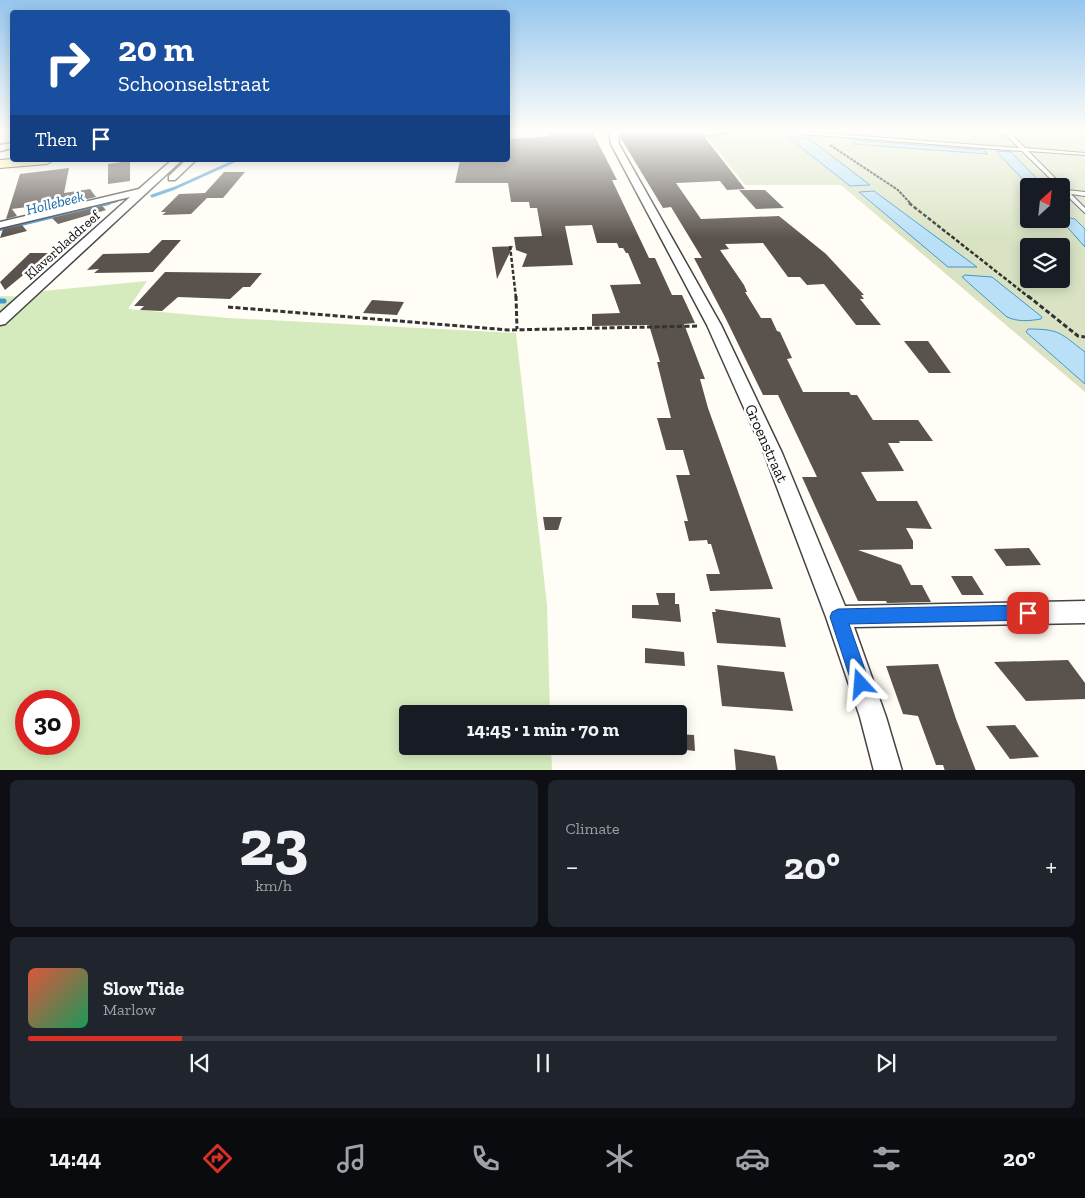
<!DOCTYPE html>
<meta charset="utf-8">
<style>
:root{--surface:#171b24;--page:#20242c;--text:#f1f3f6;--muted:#9ea1a6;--line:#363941;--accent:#d93025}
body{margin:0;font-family:"Zilla Slab",serif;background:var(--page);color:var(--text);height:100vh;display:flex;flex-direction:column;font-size:19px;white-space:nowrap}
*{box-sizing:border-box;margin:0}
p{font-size:16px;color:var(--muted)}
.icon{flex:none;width:28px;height:28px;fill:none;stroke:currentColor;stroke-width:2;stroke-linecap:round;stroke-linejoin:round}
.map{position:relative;height:770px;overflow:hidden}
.panel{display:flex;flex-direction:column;gap:10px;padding:10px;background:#0d0f14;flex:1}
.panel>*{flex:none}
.guide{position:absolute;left:10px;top:10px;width:500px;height:152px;border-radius:5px;box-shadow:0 2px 12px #0003;background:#1a4fa0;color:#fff;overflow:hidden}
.needle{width:32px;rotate:27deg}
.tools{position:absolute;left:1020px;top:178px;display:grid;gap:10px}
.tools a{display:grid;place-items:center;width:50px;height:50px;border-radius:5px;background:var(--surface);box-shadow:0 2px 12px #0003;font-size:25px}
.speed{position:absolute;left:15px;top:690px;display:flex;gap:10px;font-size:25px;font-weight:700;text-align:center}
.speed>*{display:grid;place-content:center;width:65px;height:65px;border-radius:50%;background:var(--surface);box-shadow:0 2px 12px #0003;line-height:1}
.speed .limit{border:8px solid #d22;background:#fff;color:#111}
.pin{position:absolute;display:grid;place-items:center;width:42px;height:42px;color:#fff;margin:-21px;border-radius:10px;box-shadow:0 2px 8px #0006}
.me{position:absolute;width:55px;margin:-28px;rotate:341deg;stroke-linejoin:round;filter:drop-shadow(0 0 4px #0008)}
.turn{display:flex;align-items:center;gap:18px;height:105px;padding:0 25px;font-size:22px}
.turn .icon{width:65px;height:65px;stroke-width:2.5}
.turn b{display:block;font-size:35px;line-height:42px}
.then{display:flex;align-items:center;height:48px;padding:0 25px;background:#0003;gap:10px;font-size:19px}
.big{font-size:38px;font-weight:700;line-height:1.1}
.panel .tile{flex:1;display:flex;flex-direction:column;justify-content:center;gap:8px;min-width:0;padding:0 18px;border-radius:8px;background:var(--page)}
.panel .dial{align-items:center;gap:0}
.dial b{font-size:65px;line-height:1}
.song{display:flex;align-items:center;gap:15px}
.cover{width:60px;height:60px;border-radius:8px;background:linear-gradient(135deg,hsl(10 70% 55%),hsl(150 70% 35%))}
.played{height:5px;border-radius:2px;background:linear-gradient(90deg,var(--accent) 15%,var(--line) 15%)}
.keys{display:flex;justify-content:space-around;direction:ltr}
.heat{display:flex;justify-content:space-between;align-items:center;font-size:28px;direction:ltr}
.panel .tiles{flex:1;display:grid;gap:10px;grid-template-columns:1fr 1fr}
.tile:last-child{grid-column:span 2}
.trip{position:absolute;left:399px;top:705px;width:288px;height:50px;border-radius:5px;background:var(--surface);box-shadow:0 2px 12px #0003;font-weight:700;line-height:50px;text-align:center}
.tab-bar{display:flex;height:80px;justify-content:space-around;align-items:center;background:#090b0e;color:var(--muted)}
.tab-bar .icon{width:35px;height:35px}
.tab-bar .current{color:var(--accent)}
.tab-bar b{font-size:22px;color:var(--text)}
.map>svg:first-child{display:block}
.green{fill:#d5ebbd;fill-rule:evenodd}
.cemetery{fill:#d9e3c4;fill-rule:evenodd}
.water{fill:#b9e0f7;stroke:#3f96cf}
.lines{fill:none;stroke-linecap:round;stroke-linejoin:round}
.stream-far2{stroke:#3f96cf;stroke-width:3}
.stream-far1{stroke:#3f96cf;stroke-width:4}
.stream{stroke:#3f96cf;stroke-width:5}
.building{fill:#5a524d}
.lane-casing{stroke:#444;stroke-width:2}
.street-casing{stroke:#444;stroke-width:3}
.secondary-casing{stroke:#333;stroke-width:2}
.path-far2{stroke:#333;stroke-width:2;stroke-dasharray:3 1;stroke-linecap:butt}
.path-far1{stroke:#333;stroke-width:2.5;stroke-dasharray:4 2;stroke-linecap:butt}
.path{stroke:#333;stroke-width:3;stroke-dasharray:5 2.5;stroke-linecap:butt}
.lane{fill:#fff;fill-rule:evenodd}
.street{fill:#fff;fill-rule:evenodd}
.secondary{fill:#fff6b0;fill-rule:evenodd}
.route{fill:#1a73e8;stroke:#114b97}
.labels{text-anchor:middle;stroke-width:5;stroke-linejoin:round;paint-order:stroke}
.far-street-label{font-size:14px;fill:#111;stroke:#fff}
.far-water-label{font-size:15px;font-style:italic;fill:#1768a6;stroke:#fff}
.street-label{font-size:16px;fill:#111;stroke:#fff}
</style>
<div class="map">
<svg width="1085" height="771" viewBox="0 0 1085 771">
<rect width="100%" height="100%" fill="#fffdf5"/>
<path class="green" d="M147,281l-19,28 100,9 288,15 31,272 3,109h-142v32h143l1,24 -552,1v-475l36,1 7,-6zM26,701h43v43h-43z"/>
<path class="cemetery" d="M743,130h342v262l-244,-207h-96l-38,-48zM1029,186h32v33h-32zM1029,246h32v33h-32z"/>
<path class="water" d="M789,138h19l62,47 -20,1z
M853,140l131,10 4,4 -135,-10z
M996,151l15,1 33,34h-15z
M874,191l103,76h-29l-89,-75z
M1061,216l14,3 10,10v18l-25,-28z
M965,275l27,2 50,40 -1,2c-12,2 -23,3 -34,-2l-45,-40z
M1028,329c32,0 32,4 57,23v32l-59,-52z"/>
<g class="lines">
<path class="stream-far2" d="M698,135l12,1 30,-6
M152,196l23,-8 62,-28
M104,204l12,-3"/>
<path class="stream-far1" d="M0,229l109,-26"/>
<path class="stream" d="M0,301h4"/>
</g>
<path class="building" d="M623,130h76l46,59 -18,1 -7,-9 -44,2 25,36 78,-3 47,38 38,41h-3l3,4h-4l21,26h-25l-32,-41 -17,1 -7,-8h-12l-25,-34 -38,1 4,5 -9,1 24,35 3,7h-2l16,26h10l6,13 3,1 12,26 -5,1 16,33h46l2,3h6l16,25h45l15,21h-34l1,2h-12l16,28 -43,1 16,29h40l15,28 -26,-1 7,13v8l-55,1 43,15 10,20h11l9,17 -44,1 -1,-2h-28l-56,-124h15l-39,-82h-15l-37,-76 -32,-61h8l-31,-51 -8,1 -43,-71z
M592,131l25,49h-5l37,78h6l17,37h10l13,28 -11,1 21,55h-5l8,29 65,181 -63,2 -4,-17h14l-9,-30h-3l-1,-4 -18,1 -5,-20h4l-12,-46h14l-7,-25h-17l-9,-32h14l-14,-56h3l-11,-37 -57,1v-12l28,-1 -10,-28 31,-1 -13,-31h-2l-3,-5h-4l-2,-5h-20l-5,-18 -27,1 8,39 -51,2 5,-13 -11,-4 -2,-13 28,-1 -5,-28h-7l-1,-6h-18l-3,-19h-53l5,-23h48v-21l42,-3 -2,-4z
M130,161v20l-22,3v-20z
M69,168l-5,25 26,-4 6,8 -51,12 -3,-4 -30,4 5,7 -11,3 14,-45z
M224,172h21l-22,26h-16l-16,16 -29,1 4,-3h-5l18,-18 26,-1z
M739,190h26l19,18 -28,1z
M102,206l4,4 -48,14 -6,-6z
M22,225l5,6 -27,7 3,-9z
M162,240h19l-28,32 -59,1 5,-4 -12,1 16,-16 46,-1z
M513,246l-16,33 -5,-32z
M30,253h20l-45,37 -5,-8z
M165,272l97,1 -12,14h-7l-13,12 -52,-2 -16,14 -22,-1 4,-4h-10z
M372,300l32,2 -7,13 -34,-2z
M904,341h24l23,32h-22z
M543,517h19l-4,13h-13z
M1029,548l12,17 -35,1 -12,-17z
M951,576h21l12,19h-22z
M656,593h19v11h4l2,18 -49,-4v-13h27z
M715,609l65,9 6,29 -69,-4 -5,-31h4z
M645,648l39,4 1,14 -40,-3z
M1068,660l17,23v16l-59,2 -32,-39z
M938,664l18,55 20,52h-31l-2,-6h-7l-18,-49 -15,-2 -17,-48z
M717,665l67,7 9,39 -71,-5z
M1015,725l24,32 -29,2 -24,-33z
M678,734l16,1 1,16 -17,-2z
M734,749l41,7 3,15h-42z"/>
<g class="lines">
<defs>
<path id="lane" d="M801,130h4v2l214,16 -17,-18h5l18,18 60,5v2l-57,-4 39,39 18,2v4l-14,-2 14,14v5l-24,-23v-4h-3l-36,-35 -219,-17 -2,-1z"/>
<path id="street" d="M613,130h8l-3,6 1,8 102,181 61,128 63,153 240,-5v22l-231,4 32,90 16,54h-28l-14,-54 -34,-100 -62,-164 -57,-128 -96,-181 -1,-8z
M12,143v5l-12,3v-6z
M172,160h10l-177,164 -5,1v-12l130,-116 -130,31v-6l139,-33z
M186,160h10l-21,20h-6v-4z"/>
<path id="secondary" d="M12,159v1h42l-7,4 -47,4v-8z"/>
</defs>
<use href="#lane" class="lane-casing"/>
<use href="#street" class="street-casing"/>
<use href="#secondary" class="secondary-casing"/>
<path class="path-far2" d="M830,145l68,45 13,14
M60,161l14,-1"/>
<path class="path-far1" d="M909,203l121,95
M510,246l6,52"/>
<path class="path" d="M516,296l1,33
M1028,296l50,40 7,1
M228,307l281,23 189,-4"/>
<use href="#lane" class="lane"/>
<use href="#street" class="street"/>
<use href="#secondary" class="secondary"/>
</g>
<linearGradient id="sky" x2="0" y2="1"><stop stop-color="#95c6ee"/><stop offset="0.55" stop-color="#fffefa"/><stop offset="1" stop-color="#fffefa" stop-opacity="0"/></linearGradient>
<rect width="1085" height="238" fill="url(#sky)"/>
<path class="route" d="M1028,605l6,3 2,5 -2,5 -6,2 -179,4 21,60 -3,6 -6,3 -6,-3 -3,-6 -22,-67 2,-5 6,-3z"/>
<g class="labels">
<g class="far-street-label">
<text transform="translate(62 245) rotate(-42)" y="5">Klaverbladdreef</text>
</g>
<g class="far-water-label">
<text transform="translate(55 203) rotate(-14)" y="5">Hollebeek</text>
</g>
<g class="street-label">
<text transform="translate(767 443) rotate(66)" y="6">Groenstraat</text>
</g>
</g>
</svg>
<div class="tools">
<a><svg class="needle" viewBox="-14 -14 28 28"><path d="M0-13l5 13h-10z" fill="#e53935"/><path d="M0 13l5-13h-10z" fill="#9ea1a6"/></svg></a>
<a><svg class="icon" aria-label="layers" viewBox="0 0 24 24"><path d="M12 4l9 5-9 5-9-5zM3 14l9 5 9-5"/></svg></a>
</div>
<div class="speed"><div class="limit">30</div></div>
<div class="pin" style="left:1028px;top:613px;background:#d93025"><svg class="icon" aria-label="arrive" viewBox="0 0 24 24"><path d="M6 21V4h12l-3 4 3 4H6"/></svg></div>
<svg class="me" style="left:861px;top:684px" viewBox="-20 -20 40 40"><path d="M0-17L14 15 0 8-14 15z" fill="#1a73e8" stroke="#fff" stroke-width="4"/></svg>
<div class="trip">14:45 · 1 min · 70 m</div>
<div class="guide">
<div class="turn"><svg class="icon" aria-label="right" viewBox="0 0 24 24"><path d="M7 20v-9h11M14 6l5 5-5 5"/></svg><div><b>20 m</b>Schoonselstraat</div></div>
<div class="then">Then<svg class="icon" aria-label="arrive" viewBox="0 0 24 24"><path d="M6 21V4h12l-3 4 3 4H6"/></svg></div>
</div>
</div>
<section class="panel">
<div class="tiles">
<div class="tile dial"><b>23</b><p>km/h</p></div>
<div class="tile"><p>Climate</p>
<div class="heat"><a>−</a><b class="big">20°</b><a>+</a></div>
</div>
<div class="tile">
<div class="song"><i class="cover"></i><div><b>Slow Tide</b><p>Marlow</p></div></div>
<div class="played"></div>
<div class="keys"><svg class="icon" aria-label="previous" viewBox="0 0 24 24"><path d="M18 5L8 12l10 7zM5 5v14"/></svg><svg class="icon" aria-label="pause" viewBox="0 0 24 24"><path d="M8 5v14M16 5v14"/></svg><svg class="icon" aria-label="next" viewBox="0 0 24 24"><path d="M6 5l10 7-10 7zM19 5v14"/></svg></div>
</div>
</div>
</section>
<nav class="tab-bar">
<b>14:44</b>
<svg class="icon current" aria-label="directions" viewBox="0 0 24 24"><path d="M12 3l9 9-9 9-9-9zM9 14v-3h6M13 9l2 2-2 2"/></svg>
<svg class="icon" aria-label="music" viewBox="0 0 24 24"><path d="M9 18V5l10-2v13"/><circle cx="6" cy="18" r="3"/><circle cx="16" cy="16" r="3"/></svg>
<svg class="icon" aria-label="phone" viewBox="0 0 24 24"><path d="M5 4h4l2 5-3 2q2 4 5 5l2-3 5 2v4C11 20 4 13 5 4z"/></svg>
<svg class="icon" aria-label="climate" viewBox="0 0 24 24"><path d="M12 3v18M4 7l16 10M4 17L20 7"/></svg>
<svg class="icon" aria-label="car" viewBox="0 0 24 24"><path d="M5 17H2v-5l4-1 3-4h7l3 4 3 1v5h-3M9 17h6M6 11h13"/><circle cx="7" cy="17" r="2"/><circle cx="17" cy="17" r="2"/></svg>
<svg class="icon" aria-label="filters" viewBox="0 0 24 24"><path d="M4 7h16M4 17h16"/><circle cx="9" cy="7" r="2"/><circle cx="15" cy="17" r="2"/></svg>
<b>20°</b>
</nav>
